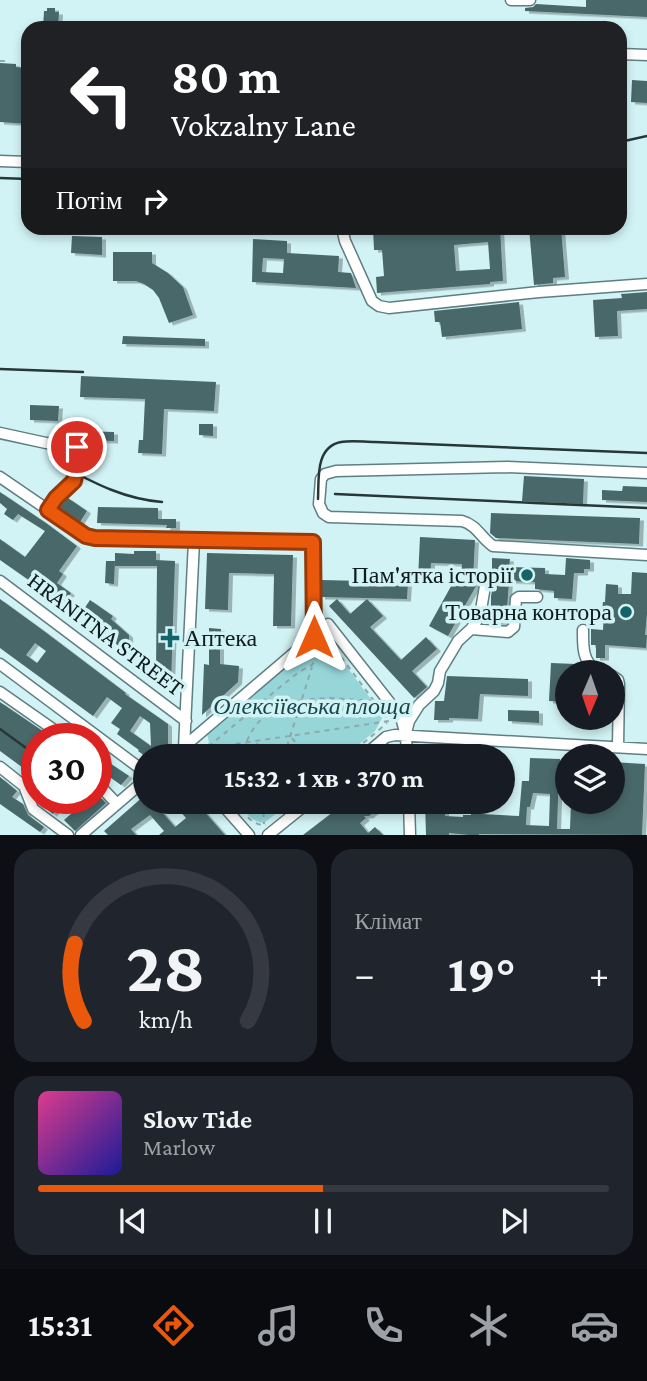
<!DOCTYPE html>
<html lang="uk">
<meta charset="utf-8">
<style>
:root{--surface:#171b24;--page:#20242c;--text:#f1f3f6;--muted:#9ea1a6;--line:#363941;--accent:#ea580c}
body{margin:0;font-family:"Crimson Pro",serif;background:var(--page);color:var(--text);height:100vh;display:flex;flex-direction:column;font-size:26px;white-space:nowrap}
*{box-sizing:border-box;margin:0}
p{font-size:23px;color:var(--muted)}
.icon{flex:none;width:38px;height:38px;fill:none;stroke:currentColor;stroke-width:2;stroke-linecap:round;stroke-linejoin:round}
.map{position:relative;height:835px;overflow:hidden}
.side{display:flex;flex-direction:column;gap:14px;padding:14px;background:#0d0f14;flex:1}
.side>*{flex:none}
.hud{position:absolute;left:21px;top:21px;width:606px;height:214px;border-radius:21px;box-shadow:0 4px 10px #0003;background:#202124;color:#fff;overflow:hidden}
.needle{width:46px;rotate:182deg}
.fabs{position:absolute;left:555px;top:660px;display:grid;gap:14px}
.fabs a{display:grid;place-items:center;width:70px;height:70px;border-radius:50%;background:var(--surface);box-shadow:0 4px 10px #0003;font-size:35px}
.speed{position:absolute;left:21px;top:723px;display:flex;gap:14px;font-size:35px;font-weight:700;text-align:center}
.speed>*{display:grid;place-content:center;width:91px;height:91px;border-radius:50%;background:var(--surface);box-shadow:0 4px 10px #0003;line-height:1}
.speed .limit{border:10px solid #d22;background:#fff;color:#111}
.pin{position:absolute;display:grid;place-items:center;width:60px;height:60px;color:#fff;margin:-30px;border:4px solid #fff;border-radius:50%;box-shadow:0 2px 7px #0007}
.me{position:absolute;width:77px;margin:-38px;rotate:0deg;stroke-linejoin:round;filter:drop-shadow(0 0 5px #0008)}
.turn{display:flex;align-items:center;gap:24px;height:147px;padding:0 35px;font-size:32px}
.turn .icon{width:91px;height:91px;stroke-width:2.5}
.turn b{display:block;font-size:49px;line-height:60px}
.then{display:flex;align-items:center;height:66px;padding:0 35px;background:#0003;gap:14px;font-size:26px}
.big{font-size:52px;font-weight:700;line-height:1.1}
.side .tile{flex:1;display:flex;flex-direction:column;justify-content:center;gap:10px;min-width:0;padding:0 24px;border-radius:21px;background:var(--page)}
.side .dial{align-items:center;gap:0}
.dial svg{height:182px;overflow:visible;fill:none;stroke:var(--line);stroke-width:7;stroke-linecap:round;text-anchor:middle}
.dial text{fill:var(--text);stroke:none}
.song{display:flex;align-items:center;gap:21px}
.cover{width:84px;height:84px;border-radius:10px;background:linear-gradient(135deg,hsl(330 70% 55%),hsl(240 70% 35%))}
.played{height:7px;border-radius:4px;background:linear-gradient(90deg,var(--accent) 50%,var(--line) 50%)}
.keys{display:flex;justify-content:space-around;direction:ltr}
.heat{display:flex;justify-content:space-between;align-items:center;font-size:38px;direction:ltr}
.side .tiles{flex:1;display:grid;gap:14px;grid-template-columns:1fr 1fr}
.tile:last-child{grid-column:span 2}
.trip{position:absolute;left:133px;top:744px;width:382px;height:70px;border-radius:35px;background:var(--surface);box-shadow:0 4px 10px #0003;font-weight:700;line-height:70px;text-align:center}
.tabs{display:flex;height:112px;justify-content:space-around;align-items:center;background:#090b0e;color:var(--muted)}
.tabs .icon{width:49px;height:49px}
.tabs .active{color:var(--accent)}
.tabs b{font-size:32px;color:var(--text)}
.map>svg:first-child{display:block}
.green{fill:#96d6d9}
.building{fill:#4a686a;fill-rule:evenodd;filter:url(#shadow)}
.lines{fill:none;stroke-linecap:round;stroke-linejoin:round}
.minor-casing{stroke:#5f7e80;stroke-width:13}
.path{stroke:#8fa8aa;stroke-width:2;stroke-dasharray:5 5;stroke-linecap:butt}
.minor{stroke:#fff;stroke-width:10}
.rail{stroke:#273637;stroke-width:2.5}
.route-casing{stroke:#983908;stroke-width:18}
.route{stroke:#ea580c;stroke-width:12}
.poi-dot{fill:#146368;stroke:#d2f3f5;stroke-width:2.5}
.labels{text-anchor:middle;stroke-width:7;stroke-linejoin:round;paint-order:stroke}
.poi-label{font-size:24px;fill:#0f1b1c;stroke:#d2f3f5;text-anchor:end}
.street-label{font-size:24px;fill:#0f1b1c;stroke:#d2f3f5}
.park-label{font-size:24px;font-style:italic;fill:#164649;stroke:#d2f3f5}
</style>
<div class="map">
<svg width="647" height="835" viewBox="0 0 647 835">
<defs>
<filter id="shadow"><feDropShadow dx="4" dy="2.5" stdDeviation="0" flood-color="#0004"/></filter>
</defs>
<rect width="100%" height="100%" fill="#d2f3f5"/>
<path class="green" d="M316,640l8,1 5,2 53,71v4l-7,13 -30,25h-142v-3l6,-11 -2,-8z
M237,802h54l-27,21c-13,-1 -19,-12 -27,-21z"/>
<path class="building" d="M586,0h61v17l-122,-6v-3l8,-1 3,-3 50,3z
M47,8h8v4h4l-1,16h-15l1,-17h3z
M0,63l16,1v3l12,1 -3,22h3v34l-28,-2z
M632,80l15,1v22l-16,-1z
M373,228h127l3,53 -13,1v2l-113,9 -1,-16 8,-1 -2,-26h-8zM488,242l2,27 -34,2 -2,-26z
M529,228h32l4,49 -12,1v5l-19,2z
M72,236l30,1v18l-31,-2z
M253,239l34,2v12l52,3 -1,16 13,1 5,15 -104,-6zM263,258l21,1 -1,14 -21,-1z
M113,252h39v11l16,10 15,14 10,28 -24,8 -10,-25 -6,-8 -9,-6 -8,-3h-23z
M647,292v17l-30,2 1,25 -23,1 -2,-37 29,-2 -1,-4z
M519,302l3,27 -80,8 -2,-15h-5l-1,-11z
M123,336l82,3v7l-83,-2z
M81,376l135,6 -2,29 -50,-2 -2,45 -24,-1 1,-13h4l2,-41 -65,-2z
M30,405l29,1 -1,15 -28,-1z
M199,424h14v12l-14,-1z
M80,431l34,1v9l-33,-1z
M524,476l60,3 -1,25 -61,-3z
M623,486l24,1v15l-45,-2v-10l20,1z
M0,492l46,31 31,23 -18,25 4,3 -6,9 14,10 -8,11 -63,-44v-21l25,18 20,-26 -27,-17 -5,6 -9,-6 3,-5 -7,-6z
M68,498l19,13 -7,11 -21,-14z
M98,507l60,1v11h18v9h-10l1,-3 -70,-2z
M491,513l149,5 -1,26 -143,-6 -6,-5z
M420,537l55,3 -2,40 3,6 -28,50 -19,-10 26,-47 6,1 1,-16 -31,-1 -1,17 -12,-1z
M134,551h22v9l19,1 -4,122 -15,-11 1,-106h-42v-13l19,1z
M207,553l86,2 -2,71h-18l1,-52 -45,-1 -1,37 -23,-1z
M492,558l18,1 -1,8 36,1v6l20,1 1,-17 24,2v9h-6v4h-10l-2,26 -18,-1v-7l-19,-2v-7l-26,-1 -3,42 -15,-1v-26l3,-15 -2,-6z
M106,561h9l-1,23 -9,-1z
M632,572l15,1v41l-2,21h2l-1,13 -41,-3v13h-9v-13h-5v-16l12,1 1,-20h-2l1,-8h2l1,-18 12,1v9h13z
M321,580l87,2 -1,17 -86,-2z
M0,599l44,32 82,62 -1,1 43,30v23l-11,9h-12l-7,-5 1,-1 -22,-16 3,-5 -9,-6 11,-15 -15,-11 -14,19 -93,-68zM35,643l11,8 -9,12 -11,-8zM140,716l10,7 1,23 -21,-15z
M337,599l13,15 17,-15 16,17 -13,11 31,33 25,-23 11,12 -25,22 15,16 -13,11 -85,-92z
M90,600l23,16 -2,3 18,16 1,20 -50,-40z
M209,628l12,1v5h7v10h-8v20l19,2 -1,16 -36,33 2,-51 5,1z
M551,663l25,1v8h-9v30l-18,-1z
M447,676l81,3v17l-48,-2 -2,25 -29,-1v2h-15l1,-19h9z
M0,702l53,36h-16v40l-37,-27z
M508,710l31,1v12l-31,-2z
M530,758l30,1v5h6v7l-7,-1 -2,59h13l1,-27h41v-40l33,2 -3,71 -163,-1v1h-10l-20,-2v2h-23l-1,-33h20v14l18,1v-2h8v-8h10v7l38,2 3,-35h7zM533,793l17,1 -1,32 -23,-1 1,-18h3z
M105,760l24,16 -8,9 -14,-10 -2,3 -8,-7z
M0,777l17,14 -5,6 11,7 5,11 16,12 -4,5 -40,-28z
M145,795v7h17l-5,4 18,21 11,-9 -14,-16h24l29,33h-66l5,-4 -14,-16 -19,14 5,6h-28l-4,-4z
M96,796h3l7,7 -31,28 -11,-11 16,-14 1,2 12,-10h3z
M39,798h26l-12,16 -13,-10 -2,-4z
M345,802h42l-18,14h-5l2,2 -6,5 8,10 7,-6 8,8h-80l30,-23 -1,-1z"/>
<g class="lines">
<defs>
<path id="minor" d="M511,0h19
M620,54l27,1
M0,161l28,1
M342,228l3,13 27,60 7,5 10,2 150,-16 108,-8
M0,433l46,10 26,2 5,2 2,8 -5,26 -18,17 -8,12
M647,473l-140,-6 -171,4 -11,3 -4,5 -2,25 4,9 6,4 133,4c15,4 19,17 31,25l154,9
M0,477l86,59 108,5 119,2 1,94
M0,581l186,140
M471,629l37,3 6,-5 2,-28 3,-2h18
M583,630c0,17 -1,30 14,42
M0,664l145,108
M612,676l6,4 1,4 -1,63
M0,692l60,42 4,4
M406,733l3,-12 10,-16 15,-14 4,-8 2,-12 18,-30 13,-12 5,-7 5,-12 5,-30
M184,748l10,-207
M173,756l155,-132 73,93 5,19 1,20
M364,756l22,-19 9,-2 252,14
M0,767l24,19 9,23 35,26
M96,788h6l15,16
M220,802l29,33
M409,802l1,33
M81,835l64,-55
M268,835l41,-33"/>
</defs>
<use href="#minor" class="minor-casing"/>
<path class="path" d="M0,61h4v2
M260,706l51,-7 21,-1 41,3
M292,738l15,18
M247,741c8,-20 21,-29 40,-38
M257,743l2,13
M196,750l193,-29 -54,-72
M205,756l3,-9 72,-60 19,-15 13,-7 4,-6 5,-16
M284,756l28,-89
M348,756l39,-33
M235,802c9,10 16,24 31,23
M263,802l1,22
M265,812l3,-10"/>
<use href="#minor" class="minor"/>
<path class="rail" d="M620,142l27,-6
M0,178l28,1
M0,369l83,3
M64,467c32,17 61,32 98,35
M335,494l312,14
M318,499c1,-20 -3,-52 23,-57 11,-2 23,0 34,0l272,11
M0,729l37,27"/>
</g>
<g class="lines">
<defs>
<path id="route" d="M77,447l2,8 -5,26 -18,17 -8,12 38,26 9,2 218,4 1,95"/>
</defs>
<use href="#route" class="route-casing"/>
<use href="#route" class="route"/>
</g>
<g class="poi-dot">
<circle cx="527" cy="575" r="7"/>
<circle cx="626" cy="612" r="7"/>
<path d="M166.5 627.5h7v7h7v7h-7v7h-7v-7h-7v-7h7z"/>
</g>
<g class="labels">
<g class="poi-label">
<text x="513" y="583">Пам'ятка історії</text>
<text x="612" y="620">Товарна контора</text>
<text x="184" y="646" text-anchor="start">Аптека</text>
</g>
<g class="street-label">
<text transform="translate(106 634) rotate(37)" y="8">HRANITNA STREET</text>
</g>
<g class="park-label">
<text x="312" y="714">Олексіївська площа</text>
</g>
</g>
</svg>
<div class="fabs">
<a><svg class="needle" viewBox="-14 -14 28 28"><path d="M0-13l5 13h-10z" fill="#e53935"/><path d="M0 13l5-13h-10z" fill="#9ea1a6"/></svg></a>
<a><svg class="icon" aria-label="layers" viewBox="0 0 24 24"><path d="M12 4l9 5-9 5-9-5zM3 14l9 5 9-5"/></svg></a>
</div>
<div class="speed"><div class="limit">30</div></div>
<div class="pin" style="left:77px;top:447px;background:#d93025"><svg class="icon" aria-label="arrive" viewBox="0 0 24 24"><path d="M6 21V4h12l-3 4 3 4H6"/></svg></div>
<svg class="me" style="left:314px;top:637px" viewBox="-20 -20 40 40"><path d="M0-17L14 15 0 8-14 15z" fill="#ea580c" stroke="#fff" stroke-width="4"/></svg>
<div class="trip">15:32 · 1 хв · 370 m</div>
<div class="hud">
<div class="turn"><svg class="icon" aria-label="left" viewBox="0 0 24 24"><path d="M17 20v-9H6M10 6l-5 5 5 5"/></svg><div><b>80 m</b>Vokzalny Lane</div></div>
<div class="then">Потім<svg class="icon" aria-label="right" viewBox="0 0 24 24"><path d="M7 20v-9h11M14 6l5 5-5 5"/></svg></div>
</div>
</div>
<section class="side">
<div class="tiles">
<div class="tile dial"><svg viewBox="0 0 100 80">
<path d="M14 69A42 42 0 1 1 86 69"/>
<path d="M14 69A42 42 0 0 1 10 35" stroke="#ea580c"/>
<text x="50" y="56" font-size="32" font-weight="700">28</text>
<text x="50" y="72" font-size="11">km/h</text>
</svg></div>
<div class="tile"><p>Клімат</p>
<div class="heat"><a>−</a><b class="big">19°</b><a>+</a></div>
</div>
<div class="tile">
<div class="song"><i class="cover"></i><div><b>Slow Tide</b><p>Marlow</p></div></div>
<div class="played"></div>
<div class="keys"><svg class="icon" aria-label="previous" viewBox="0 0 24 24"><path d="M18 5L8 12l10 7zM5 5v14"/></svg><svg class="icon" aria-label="pause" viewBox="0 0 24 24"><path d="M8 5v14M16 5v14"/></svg><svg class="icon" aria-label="next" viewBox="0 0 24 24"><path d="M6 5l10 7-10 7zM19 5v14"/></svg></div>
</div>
</div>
</section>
<nav class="tabs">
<b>15:31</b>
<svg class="icon active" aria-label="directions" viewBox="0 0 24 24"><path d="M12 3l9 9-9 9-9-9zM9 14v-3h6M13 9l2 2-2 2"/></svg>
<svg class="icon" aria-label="music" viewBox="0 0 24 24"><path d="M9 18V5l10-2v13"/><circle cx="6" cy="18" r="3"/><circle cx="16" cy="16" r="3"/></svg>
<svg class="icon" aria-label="phone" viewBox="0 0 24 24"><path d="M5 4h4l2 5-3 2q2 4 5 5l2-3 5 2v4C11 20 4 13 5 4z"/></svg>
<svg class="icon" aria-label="climate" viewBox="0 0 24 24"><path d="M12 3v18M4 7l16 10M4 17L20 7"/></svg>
<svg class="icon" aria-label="car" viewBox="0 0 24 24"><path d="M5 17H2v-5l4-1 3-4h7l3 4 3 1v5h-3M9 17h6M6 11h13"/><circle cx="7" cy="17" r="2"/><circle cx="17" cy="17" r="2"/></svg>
</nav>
